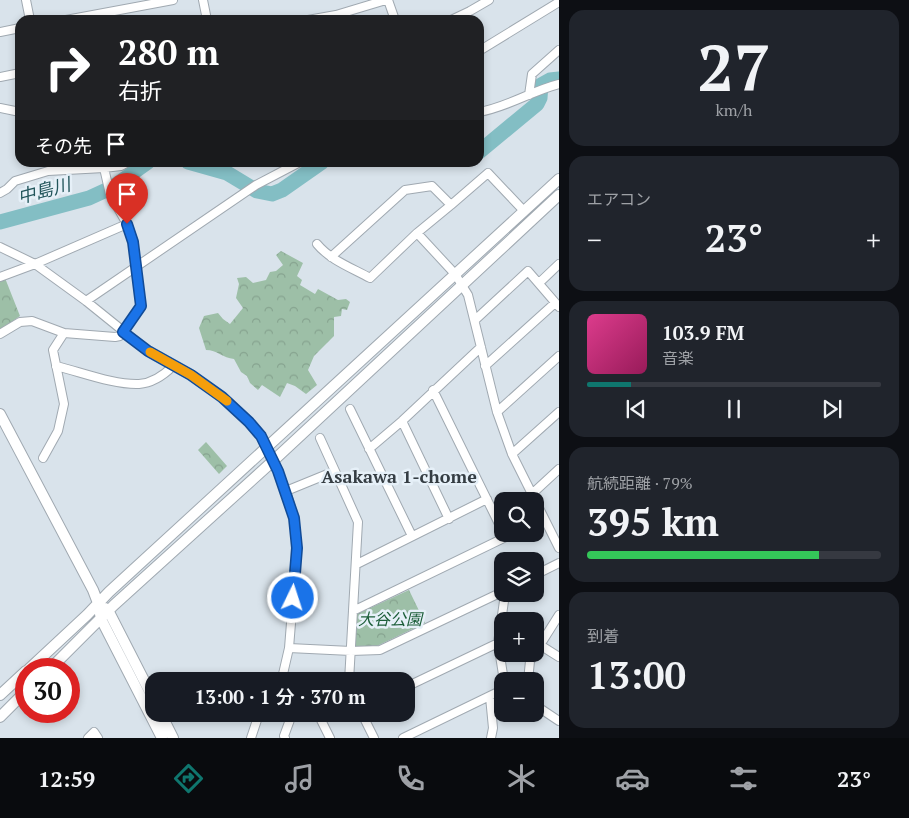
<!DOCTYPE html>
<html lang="ja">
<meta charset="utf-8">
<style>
:root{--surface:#171b24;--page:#20242c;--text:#f1f3f6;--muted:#9ea1a6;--line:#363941;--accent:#0f766e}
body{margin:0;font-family:"PT Serif","Noto Sans JP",serif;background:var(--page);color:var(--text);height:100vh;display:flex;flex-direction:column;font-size:19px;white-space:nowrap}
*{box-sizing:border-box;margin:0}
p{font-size:16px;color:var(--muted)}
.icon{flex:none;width:28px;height:28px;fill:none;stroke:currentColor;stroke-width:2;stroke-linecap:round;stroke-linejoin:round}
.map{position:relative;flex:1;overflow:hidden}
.drawer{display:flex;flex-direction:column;gap:10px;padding:10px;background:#0d0f14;width:350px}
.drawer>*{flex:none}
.hud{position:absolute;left:15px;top:15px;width:469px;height:152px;border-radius:15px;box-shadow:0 2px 8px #0003;background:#202124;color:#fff;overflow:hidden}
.tools{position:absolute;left:494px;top:492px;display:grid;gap:10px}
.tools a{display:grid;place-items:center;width:50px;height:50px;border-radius:10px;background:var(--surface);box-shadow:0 2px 8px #0003;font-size:25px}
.speed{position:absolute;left:15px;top:658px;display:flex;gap:10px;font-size:25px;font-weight:700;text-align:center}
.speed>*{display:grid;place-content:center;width:65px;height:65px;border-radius:50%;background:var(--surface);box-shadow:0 2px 8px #0003;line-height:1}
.speed .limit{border:8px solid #d22;background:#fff;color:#111}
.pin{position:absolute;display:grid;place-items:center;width:42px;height:42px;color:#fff;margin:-51px -21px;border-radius:50% 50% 50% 0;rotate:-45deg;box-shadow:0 0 5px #0007}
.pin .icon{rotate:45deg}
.me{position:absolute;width:55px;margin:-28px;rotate:4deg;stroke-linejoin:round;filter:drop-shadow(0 0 4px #0008)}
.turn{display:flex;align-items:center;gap:18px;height:105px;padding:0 20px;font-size:22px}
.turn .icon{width:65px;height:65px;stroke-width:2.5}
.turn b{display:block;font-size:35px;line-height:42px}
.then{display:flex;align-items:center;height:48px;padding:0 20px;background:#0003;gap:10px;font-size:19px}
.big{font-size:38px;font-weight:600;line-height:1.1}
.drawer .card{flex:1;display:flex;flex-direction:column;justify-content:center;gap:8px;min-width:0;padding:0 18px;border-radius:15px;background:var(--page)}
.drawer .dial{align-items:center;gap:0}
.dial b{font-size:65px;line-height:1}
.song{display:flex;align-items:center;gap:15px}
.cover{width:60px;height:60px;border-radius:8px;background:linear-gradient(135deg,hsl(330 70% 55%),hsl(330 70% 35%))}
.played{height:5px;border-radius:2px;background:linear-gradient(90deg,var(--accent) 15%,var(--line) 15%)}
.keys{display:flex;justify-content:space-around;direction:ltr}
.heat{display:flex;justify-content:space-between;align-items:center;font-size:28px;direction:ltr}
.charge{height:8px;border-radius:4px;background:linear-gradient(90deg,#34c759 79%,var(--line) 0)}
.trip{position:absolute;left:145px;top:672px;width:270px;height:50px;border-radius:15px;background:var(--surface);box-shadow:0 2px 8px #0003;font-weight:600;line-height:50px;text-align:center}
.tab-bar{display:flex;height:80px;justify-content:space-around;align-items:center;background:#090b0e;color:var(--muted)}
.tab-bar .icon{width:35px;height:35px}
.tab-bar .current{color:var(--accent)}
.tab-bar b{font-size:22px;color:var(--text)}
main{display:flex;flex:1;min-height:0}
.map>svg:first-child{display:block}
.forest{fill:url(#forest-crowns)}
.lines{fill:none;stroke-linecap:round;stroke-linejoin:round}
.river{stroke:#83bec4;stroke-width:15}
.street-casing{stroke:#a0a9b1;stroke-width:10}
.secondary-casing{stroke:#a0a9b1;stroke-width:12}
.street{stroke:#fff;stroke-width:8}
.secondary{stroke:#fff;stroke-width:10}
.route-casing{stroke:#114b97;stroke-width:12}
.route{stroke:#1a73e8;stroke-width:9}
.slow{stroke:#f59e0b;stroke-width:9}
.labels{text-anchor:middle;stroke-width:5;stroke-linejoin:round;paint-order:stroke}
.park-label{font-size:16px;font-style:italic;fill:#1c5e39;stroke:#e6f0f8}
.water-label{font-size:18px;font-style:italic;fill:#22555b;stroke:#e6f0f8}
.neighbourhood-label{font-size:18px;font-weight:bold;fill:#353d43;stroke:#e6f0f8}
</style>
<main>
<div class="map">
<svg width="559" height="738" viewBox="0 0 559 738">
<defs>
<pattern id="forest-crowns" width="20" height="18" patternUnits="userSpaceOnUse" patternTransform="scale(1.25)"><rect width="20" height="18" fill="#9dbfa7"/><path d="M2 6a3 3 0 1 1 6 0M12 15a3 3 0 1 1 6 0" fill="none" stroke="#86a38f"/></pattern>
</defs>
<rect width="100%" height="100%" fill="#d9e3eb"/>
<path class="forest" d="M281,251l22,12 -6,13 5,4 -2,5 15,9 3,-5 20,11 8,-1 4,3 -3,8 -5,-1 -1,7 -7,1v19l-20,20 -6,14 9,15 -11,9 -11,-8 -8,-3 -7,14 -18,-12 -4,5 -8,-7 -3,-7 -6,-4 -7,-13c-11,-1 -17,-9 -28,-9l-7,-22 5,-12 14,-3 5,6 7,5 13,-16 -7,-10 3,-14 -2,-6 9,-1 7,6 13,-3 4,-8 6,-1 7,-6 -7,-10z
M5,278l15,38 -20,14v-50z
M206,442l21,24 -8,8 -21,-24z
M409,590l16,33 -48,23 -22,1 2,-33z"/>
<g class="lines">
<path class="river" d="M479,152l58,-48 3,-6 1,-13 9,-5 9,-1
M188,162l39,11 30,18 15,3 10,-4 40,-28
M0,222l89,-24 24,-11 35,-25"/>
<defs>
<path id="street" d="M26,0l4,20
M203,0l4,20
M388,0l7,20
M66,20l107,-20
M308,20l28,-5 50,-15
M451,20l19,-9 19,-11
M0,32l20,-4
M479,51l80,-49
M0,77l20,-4
M529,95l3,-21 27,-24
M0,108l20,4
M479,112c29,-5 52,-21 80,-28
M104,168l17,-2 7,-4
M0,193l7,-4 8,-8 33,-10 56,-3 6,26 17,30 -92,40 -35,13
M451,205l37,-32 36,38
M317,244c13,16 35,24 53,34l47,-45 38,41 13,21 29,117 15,42 47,94
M0,247l35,17 51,37 62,50 43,24 31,22 27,25 12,14 17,35 8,20 8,27 3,30 -8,100 -6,26 -4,7
M331,257l74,-67 27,-4 19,19 -34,28
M539,283l20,-19
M86,301l170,-116 44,-23
M475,320l53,-49 31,36
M0,334l20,-12 12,-1 32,12 51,4 5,-1 21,-30 -8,-64 -6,-18
M56,366c25,6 58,19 83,18 14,-1 25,-9 34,-18
M485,366l70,-63
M433,390l69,140
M350,409l62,127
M497,412l62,-56
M402,421l47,98
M320,438l15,33
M369,449l33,-28 79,-74
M512,454l47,-42
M43,458l15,-27 6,-27 -11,-54 11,-17
M286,491l49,-20 23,51 -9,159
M533,493l26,-24
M535,523l9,-5
M357,564l130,-65
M535,575l24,-12
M353,611l159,-77
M540,645l19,12
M289,648l62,3 29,-1 122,-58
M535,653l24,-38
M504,681l-6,-38 7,-49
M528,681l2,-20 5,-7
M406,687l92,-44
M490,697l3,31 -2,10
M535,705l24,16
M318,714l12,24
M362,714l12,24
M88,738l6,-6 4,6
M251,738l8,-24
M285,738l-1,-2 7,-19 7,-3
M403,738l99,-48"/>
<path id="secondary" d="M0,414l93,176 5,13 3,16 61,119
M105,608l4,4 45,88
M29,669l58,-54 22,-23 450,-413
M50,669l64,-64 159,-144 286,-266
M0,695l26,-24
M161,714l12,24
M0,717l26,-26"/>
</defs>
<use href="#street" class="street-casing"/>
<use href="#secondary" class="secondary-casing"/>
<use href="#street" class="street"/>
<use href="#secondary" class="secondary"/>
</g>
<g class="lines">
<defs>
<path id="route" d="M127,224l6,18 8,64 -18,26 25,19 43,24 31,22 27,25 12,14 17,35 16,47 3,30 -4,50"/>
</defs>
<use href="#route" class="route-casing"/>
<use href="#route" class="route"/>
<path class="slow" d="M150,352l41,23 36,26"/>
</g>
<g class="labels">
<g class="park-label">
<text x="390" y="625">大谷公園</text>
</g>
<g class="water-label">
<text transform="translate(44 191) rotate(-15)" y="6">中島川</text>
</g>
<g class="neighbourhood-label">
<text x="399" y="483">Asakawa 1-chome</text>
</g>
</g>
</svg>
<div class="tools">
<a><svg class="icon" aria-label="search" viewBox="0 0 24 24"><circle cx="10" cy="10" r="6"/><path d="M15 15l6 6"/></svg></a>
<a><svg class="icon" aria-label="layers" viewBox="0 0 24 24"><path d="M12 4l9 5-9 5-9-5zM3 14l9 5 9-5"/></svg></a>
<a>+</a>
<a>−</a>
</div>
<div class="speed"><div class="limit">30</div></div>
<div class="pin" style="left:127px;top:224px;background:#d93025"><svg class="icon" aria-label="arrive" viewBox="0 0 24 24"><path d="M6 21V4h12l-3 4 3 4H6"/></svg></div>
<svg class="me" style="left:293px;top:598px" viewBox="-20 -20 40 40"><circle r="17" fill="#1a73e8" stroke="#fff" stroke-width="3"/><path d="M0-11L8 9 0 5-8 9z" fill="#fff"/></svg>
<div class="trip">13:00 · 1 分 · 370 m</div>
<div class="hud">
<div class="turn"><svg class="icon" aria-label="right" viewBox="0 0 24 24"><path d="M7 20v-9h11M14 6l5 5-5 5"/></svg><div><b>280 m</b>右折</div></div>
<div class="then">その先<svg class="icon" aria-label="arrive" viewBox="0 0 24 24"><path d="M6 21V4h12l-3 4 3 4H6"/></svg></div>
</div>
</div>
<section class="drawer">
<div class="card dial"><b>27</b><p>km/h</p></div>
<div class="card"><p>エアコン</p>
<div class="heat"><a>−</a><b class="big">23°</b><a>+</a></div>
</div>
<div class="card">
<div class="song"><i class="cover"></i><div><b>103.9 FM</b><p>音楽</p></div></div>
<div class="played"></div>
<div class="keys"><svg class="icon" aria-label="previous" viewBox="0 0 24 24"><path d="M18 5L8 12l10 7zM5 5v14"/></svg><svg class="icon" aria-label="pause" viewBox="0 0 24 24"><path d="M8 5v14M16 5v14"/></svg><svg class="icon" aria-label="next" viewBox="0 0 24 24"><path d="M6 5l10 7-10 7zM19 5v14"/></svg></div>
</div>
<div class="card"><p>航続距離 · 79%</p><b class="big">395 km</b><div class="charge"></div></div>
<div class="card"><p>到着</p><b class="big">13:00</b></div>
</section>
</main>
<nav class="tab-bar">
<b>12:59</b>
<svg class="icon current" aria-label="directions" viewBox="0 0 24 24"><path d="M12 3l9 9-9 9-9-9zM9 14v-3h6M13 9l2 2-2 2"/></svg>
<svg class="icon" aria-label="music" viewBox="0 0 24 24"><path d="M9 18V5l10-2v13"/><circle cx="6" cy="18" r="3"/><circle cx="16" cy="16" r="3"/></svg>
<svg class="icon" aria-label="phone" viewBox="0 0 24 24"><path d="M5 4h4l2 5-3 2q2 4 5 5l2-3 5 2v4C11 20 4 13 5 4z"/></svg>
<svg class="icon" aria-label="climate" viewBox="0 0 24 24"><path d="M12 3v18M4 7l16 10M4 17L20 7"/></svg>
<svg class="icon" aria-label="car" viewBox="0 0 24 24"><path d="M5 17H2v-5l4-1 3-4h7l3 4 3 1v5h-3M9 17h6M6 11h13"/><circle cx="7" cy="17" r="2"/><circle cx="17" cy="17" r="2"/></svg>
<svg class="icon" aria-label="filters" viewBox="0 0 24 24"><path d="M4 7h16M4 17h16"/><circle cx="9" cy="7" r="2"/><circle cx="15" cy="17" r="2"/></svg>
<b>23°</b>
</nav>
